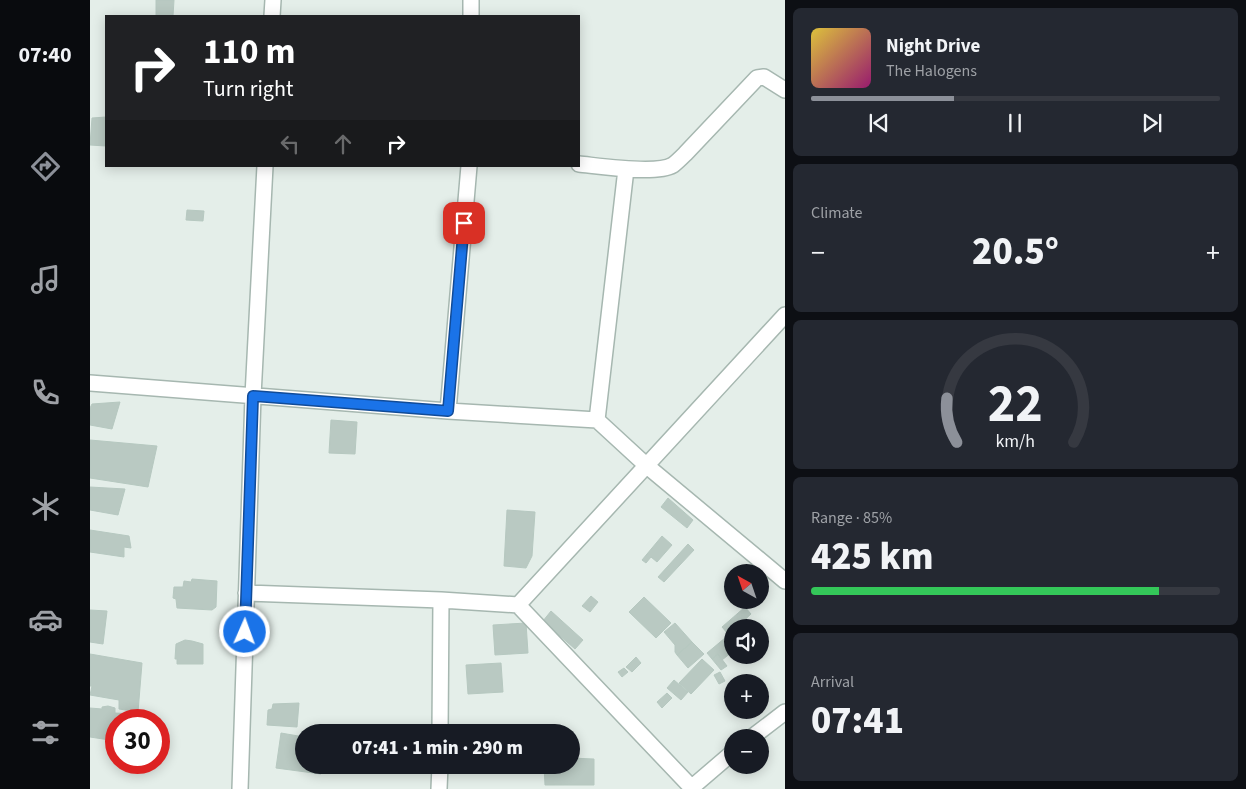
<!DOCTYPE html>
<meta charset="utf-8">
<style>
:root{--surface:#171b24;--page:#242831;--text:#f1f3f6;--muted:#9ea1a6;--line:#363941;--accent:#8c9099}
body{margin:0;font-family:"Source Sans 3",sans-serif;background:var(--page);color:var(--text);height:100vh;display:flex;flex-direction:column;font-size:19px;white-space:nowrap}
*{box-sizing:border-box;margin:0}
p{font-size:16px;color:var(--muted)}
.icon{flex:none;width:28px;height:28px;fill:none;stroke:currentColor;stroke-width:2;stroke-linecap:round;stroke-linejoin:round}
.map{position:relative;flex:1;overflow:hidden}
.details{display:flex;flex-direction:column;gap:8px;padding:8px;background:#0d0f14;width:461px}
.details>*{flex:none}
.hud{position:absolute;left:15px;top:15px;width:475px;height:152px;border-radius:0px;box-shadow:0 2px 12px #0003;background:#202124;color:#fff;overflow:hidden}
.needle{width:32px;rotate:320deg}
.fabs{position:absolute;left:634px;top:564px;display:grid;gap:10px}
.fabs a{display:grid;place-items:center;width:45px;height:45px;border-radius:50%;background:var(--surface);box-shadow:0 2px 12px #0003;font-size:25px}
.speed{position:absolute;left:15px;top:709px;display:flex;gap:10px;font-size:25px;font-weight:700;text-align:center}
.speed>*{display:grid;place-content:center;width:65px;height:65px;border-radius:50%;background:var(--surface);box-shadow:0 2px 12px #0003;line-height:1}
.speed .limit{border:8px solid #d22;background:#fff;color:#111}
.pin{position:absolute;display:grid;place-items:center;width:42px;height:42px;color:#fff;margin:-21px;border-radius:10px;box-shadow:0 2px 8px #0006}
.me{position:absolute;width:55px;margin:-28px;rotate:2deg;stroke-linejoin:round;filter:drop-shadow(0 0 4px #0008)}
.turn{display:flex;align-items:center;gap:18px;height:105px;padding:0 15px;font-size:22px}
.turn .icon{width:65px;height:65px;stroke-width:2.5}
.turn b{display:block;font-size:35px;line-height:42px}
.lanes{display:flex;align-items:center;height:48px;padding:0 15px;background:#0003;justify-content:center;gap:25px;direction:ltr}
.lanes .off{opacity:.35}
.big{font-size:38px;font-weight:800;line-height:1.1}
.details .tile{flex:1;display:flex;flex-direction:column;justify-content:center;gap:8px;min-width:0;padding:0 18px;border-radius:8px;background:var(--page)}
.details .dial{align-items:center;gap:0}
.dial svg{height:130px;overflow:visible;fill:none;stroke:var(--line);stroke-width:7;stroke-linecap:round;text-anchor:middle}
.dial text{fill:var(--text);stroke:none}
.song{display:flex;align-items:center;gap:15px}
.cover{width:60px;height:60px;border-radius:8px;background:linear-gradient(135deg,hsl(50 70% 55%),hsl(320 70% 35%))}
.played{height:5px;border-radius:2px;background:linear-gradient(90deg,var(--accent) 35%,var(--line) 35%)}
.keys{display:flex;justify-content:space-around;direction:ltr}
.heat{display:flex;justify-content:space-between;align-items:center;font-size:28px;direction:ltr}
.charge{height:8px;border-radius:4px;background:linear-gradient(90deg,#34c759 85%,var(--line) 0)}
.trip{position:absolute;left:205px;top:724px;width:285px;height:50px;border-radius:25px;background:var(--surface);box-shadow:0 2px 12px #0003;font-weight:800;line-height:50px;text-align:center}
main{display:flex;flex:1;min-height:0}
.menu{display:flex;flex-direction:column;width:90px;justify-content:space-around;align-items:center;background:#090b0e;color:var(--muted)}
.menu .icon{width:35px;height:35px}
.menu .on{color:var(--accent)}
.menu b{font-size:22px;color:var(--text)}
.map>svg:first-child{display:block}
.building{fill:#b9c9c2;stroke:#b6c8c0}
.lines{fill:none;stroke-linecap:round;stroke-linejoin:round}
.minor-casing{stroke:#a6b7b0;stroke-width:18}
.minor{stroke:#fff;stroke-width:15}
.route-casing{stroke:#114b97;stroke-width:12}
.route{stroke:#1a73e8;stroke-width:9}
</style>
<main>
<nav class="menu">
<b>07:40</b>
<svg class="icon on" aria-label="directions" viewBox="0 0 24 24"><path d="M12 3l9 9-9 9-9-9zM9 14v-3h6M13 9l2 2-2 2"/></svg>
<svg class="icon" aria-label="music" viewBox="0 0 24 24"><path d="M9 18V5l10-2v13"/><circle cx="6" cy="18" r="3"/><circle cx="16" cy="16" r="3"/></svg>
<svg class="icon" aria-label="phone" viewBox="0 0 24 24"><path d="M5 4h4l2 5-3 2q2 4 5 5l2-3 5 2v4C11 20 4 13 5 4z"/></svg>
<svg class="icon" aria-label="climate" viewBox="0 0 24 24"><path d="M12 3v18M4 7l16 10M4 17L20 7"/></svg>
<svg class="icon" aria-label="car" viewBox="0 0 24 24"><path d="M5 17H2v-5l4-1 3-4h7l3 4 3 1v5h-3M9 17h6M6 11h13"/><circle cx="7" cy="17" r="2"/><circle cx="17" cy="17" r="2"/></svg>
<svg class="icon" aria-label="filters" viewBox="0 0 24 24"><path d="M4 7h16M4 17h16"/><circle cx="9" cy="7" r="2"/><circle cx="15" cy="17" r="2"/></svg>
</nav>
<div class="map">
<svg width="695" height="789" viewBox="0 0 695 789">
<rect width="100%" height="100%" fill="#e4eee9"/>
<path class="building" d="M66,0h18l-1,16h-17z
M16,117v29l-16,-1 2,-27z
M97,210l17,1 -1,10 -17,-1z
M30,402l-8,27 -22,-4v-17l2,-4z
M241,420l26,2 -2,32 -26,-1z
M0,440l67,6 -9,41 -58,-9z
M0,487l35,2 -7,26 -28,-5z
M578,498l25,22 -6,8 -26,-21z
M417,510l28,2 -3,44 -6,12 -22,-2z
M0,530l39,6 2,12 -7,-1v10l-34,-5z
M572,536l10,9 -15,17 -6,-5 -5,6 -4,-3z
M598,544l6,6 -30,32 -6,-5z
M102,579l25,2 -1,26 -4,3 -35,-2 -1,-9 -3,-1 1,-11h9l1,-6 7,1z
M501,596l7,6 -8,10 -8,-6z
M554,597l27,26 -15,15 -27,-26z
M655,607l6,7 -15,14h-4v2l-4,4 -6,-7z
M0,610l17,1 -4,33 -13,-2z
M461,611l32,29 -8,9 -32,-28z
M436,623l2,30 -33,2 -2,-30z
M585,623l17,19 -15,13 -2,-3v-7l-11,-13z
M635,638l7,10v4l-10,8 -4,-6 -6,5 -5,-6z
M95,640l7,1 11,3v20h-26v-5h-2l1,-15z
M602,642l12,12 -16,14 -11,-13z
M0,654l52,9 -4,49 -19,-3v-9l-29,-5 2,-9h-2z
M628,654l9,12 -6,4 -9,-11z
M546,657l5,6 -9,9 -6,-5z
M612,659l12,11 -23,24 -12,-11z
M411,663l2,29 -35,2 -2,-29z
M534,668l4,4 -6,5 -4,-5z
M630,672l5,9 -6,3 -5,-9z
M584,680l14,12 -7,8 -14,-12z
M577,693l5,5 -10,10 -5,-6z
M209,703l-2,24 -30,-2 1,-15 4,-1 1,-5z
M18,706l7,2v5l18,1v6h-17v21l-26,-4v-29l12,1v-2z
M191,733l23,4v28h18l-1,9 -45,-6z
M481,758l23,1v26h-49l-1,-20h27z"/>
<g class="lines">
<defs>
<path id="minor" d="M182,16l1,-16
M381,16v-16
M489,164c20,2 77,11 94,1 4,-3 8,-7 12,-11l72,-76 7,-1 21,13
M0,383l358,28 149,9 50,46 138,115
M358,411l21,-245
M507,420l29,-251
M156,593l195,7 77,5 267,-290
M428,605l174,183
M350,732l1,-132
M661,738l34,-26
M150,789l13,-393 12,-230
M349,789l1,-24
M600,789l42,-36"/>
</defs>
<use href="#minor" class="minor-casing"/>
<use href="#minor" class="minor"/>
</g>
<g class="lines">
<defs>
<path id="route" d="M155,632l8,-236 195,15 16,-188"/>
</defs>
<use href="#route" class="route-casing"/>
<use href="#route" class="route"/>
</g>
</svg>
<div class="fabs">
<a><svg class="needle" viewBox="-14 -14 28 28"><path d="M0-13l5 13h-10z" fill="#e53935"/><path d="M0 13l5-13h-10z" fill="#9ea1a6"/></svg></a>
<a><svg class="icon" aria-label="sound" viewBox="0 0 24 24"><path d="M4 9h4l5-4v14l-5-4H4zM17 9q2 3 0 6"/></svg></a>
<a>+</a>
<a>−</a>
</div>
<div class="speed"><div class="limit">30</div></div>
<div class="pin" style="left:374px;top:223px;background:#d93025"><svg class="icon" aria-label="arrive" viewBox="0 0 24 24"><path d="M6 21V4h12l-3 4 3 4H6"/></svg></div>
<svg class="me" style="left:155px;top:632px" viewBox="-20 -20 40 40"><circle r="17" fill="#1a73e8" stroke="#fff" stroke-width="3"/><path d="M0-11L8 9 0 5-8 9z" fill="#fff"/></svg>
<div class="trip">07:41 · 1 min · 290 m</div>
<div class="hud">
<div class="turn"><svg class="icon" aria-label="right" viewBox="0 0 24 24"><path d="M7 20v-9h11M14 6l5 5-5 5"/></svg><div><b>110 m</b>Turn right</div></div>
<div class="lanes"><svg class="icon off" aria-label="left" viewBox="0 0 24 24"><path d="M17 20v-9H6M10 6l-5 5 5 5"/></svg><svg class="icon off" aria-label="ahead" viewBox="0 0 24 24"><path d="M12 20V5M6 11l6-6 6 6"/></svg><svg class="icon" aria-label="right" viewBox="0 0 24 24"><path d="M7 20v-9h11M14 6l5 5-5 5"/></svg></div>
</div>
</div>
<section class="details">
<div class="tile">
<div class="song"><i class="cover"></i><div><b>Night Drive</b><p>The Halogens</p></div></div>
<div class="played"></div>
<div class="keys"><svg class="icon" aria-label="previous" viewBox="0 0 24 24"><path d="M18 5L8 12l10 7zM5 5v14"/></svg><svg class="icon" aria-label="pause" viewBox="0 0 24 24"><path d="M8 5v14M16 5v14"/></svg><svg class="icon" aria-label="next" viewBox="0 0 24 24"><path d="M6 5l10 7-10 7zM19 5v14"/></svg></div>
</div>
<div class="tile"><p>Climate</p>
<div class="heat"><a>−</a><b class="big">20.5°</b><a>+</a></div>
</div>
<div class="tile dial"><svg viewBox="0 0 100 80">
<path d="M14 69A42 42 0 1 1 86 69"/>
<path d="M14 69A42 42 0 0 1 8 42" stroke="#8c9099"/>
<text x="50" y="56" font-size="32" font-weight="700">22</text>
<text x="50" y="72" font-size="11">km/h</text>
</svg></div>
<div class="tile"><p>Range · 85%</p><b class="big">425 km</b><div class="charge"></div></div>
<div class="tile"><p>Arrival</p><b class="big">07:41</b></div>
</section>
</main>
